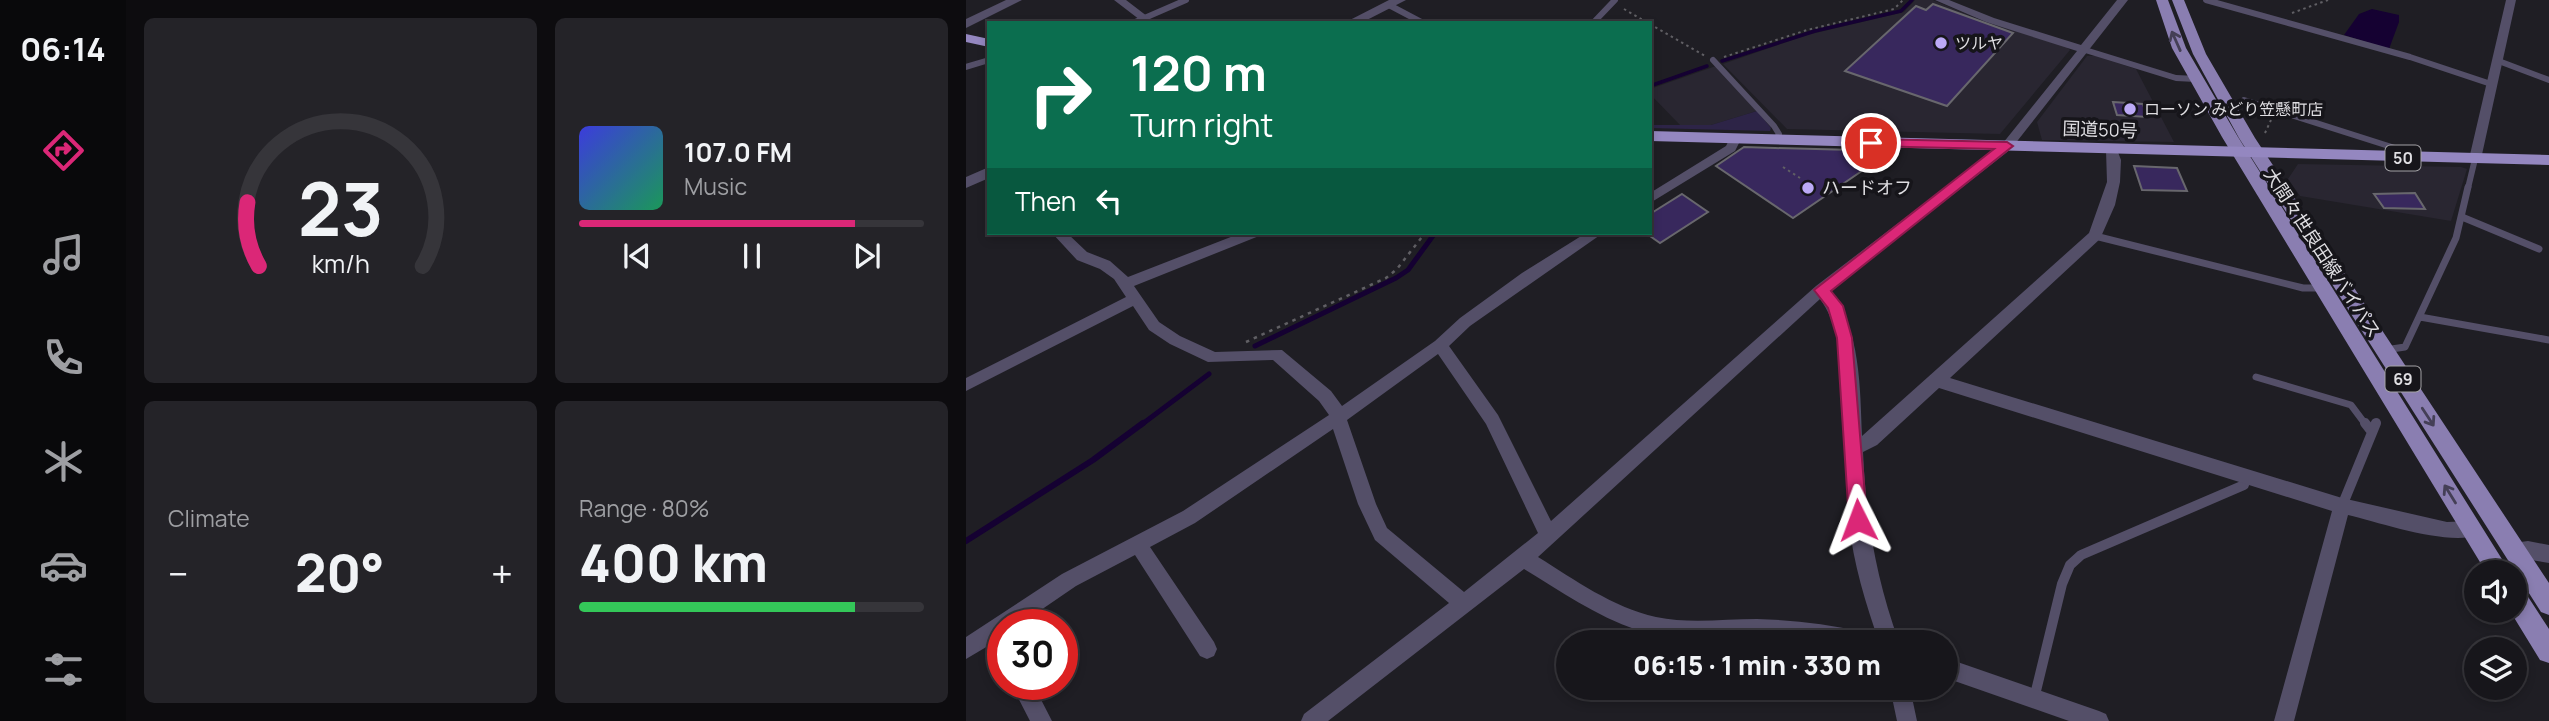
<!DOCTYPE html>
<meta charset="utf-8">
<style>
:root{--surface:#17161b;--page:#242328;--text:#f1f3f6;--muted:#9e9fa3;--line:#36353a;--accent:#db2777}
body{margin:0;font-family:Manrope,"Noto Sans JP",sans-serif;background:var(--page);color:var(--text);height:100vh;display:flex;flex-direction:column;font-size:26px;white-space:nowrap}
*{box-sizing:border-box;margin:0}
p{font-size:23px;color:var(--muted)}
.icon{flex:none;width:38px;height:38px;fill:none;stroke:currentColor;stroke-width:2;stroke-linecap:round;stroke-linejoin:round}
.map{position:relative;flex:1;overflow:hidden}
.details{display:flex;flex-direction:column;gap:18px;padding:18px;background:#0d0c0f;width:840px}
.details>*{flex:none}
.top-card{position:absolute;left:21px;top:21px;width:665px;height:214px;border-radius:0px;box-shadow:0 4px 10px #0003,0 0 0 2px var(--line);background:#0b6e4f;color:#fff;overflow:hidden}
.tools{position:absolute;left:1498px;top:560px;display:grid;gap:14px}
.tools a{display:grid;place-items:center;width:63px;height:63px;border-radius:50%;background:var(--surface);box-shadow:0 4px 10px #0003,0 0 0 2px var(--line);font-size:35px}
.speed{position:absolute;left:21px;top:609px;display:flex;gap:14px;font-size:35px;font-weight:700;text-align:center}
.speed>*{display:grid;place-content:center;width:91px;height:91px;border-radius:50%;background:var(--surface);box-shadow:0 4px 10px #0003,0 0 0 2px var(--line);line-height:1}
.speed .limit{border:10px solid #d22;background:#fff;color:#111}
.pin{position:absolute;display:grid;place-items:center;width:60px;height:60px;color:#fff;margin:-30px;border:4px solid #fff;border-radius:50%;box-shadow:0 2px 7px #0007}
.me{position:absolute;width:77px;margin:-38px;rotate:357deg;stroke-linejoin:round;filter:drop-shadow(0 0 5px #0008)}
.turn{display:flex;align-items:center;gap:24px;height:147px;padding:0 28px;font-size:32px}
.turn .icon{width:91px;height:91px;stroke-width:2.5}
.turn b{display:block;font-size:49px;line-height:60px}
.then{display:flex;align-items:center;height:66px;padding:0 28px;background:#0003;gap:14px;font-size:26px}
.big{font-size:52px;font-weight:800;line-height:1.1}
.details .widget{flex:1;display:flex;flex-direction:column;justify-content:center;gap:10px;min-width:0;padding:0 24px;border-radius:10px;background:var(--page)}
.details .dial{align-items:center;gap:0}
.dial svg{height:182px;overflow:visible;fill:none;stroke:var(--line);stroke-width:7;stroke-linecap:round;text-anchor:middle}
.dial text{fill:var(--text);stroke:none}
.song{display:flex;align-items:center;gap:21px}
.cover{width:84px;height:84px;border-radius:10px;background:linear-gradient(135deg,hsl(240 70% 55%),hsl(150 70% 35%))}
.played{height:7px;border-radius:4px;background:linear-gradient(90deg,var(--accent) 80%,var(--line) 80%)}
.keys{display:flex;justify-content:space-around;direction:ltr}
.heat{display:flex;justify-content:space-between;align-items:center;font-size:38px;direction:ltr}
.charge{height:10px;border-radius:5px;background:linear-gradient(90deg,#34c759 80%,var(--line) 0)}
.details .tiles{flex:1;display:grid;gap:18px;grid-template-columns:repeat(2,1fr)}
.trip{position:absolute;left:590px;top:630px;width:402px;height:70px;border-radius:35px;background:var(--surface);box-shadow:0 4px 10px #0003,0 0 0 2px var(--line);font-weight:800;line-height:70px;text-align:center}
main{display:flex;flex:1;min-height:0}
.tabs{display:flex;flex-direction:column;width:126px;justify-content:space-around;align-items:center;background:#09090b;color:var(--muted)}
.tabs .icon{width:49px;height:49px}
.tabs .current{color:var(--accent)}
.tabs b{font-size:32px;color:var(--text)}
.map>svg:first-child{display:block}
.built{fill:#292631}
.green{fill:#2d2447}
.water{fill:#150132}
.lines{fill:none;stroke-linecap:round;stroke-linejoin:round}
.stream-far2{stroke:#150132;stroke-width:3.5}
.stream-far1{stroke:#150132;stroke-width:5}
.stream{stroke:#150132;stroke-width:6}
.building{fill:#38285d;stroke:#68676d;stroke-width:2}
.path-far1{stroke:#605f64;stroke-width:2;stroke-dasharray:2.5 3.5;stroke-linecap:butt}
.path{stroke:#605f64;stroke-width:2.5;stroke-dasharray:3.5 5;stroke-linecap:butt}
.service-far2{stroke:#544f68;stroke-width:6}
.service-far1{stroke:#544f68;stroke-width:7}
.service{stroke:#544f68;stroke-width:10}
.minor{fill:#544f68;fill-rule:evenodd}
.tertiary{fill:#544f68;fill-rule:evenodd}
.primary{fill:#8a7eb1;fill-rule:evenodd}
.trunk{fill:#9487c0;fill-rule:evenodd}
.oneway{stroke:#443f56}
.route{fill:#db2777;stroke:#8e194d;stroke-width:2}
.poi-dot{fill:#bcaaf6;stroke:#16151a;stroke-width:2.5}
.labels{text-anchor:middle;stroke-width:7;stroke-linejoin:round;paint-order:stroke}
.far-poi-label{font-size:16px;fill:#dfdee2;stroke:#16151a;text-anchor:start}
.shield{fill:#16151a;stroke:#a3a2a6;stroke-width:2}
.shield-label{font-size:16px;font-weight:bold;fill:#dfdee2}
.street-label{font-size:18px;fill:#dfdee2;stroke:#16151a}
.poi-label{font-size:18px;fill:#dfdee2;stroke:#16151a;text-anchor:start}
</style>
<main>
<nav class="tabs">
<b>06:14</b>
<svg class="icon current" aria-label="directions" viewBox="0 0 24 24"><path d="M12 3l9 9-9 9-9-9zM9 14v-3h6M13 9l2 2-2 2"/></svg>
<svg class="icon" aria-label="music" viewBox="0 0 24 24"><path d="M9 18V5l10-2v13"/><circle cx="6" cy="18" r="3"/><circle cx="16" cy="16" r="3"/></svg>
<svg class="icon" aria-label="phone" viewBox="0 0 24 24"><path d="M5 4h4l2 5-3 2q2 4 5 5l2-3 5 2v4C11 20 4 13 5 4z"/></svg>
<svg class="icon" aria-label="climate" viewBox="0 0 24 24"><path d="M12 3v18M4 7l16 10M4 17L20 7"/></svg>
<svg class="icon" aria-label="car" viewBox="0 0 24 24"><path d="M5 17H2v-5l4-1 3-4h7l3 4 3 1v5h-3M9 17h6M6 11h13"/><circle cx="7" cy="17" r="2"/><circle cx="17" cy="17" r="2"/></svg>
<svg class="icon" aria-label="filters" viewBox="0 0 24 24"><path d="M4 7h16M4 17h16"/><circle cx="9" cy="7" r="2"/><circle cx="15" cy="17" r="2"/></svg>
</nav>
<section class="details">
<div class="tiles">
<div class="widget dial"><svg viewBox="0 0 100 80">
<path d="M14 69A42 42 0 1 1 86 69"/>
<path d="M14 69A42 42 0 0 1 9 41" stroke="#db2777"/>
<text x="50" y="56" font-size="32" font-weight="700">23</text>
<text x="50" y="72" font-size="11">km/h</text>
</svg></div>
<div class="widget">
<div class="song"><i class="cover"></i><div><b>107.0 FM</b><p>Music</p></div></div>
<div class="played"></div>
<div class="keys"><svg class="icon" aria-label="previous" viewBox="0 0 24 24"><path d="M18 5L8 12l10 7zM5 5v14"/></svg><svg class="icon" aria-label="pause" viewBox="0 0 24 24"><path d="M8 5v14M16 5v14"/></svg><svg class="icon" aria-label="next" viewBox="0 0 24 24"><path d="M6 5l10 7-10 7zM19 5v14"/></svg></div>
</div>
<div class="widget"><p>Climate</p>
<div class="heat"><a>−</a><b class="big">20°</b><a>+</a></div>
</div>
<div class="widget"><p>Range · 80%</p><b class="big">400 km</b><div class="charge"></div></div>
</div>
</section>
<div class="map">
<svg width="1583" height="721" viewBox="0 0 1583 721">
<rect width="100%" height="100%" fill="#1f1e24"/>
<path class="built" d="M949,0h18l45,19 89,28 3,3 -70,84 -213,-5 -64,-65 84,-29 97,-23z
M1121,56h9l40,13 38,73 -132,-2 -5,-18z
M750,66l41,45 -46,14h-31l-30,-31v-5z
M1332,164l163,3 6,2 -16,52 -151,-25 -12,-17z"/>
<path class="green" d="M791,111l14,17 -1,3 -120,-3v-3h61z"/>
<path class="water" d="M1406,9l27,6v7l-10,27 -45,-14 15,-21z"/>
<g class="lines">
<path class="stream-far2" d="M756,61l93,-30 86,-20 11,-11
M684,86l57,-20"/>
<path class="stream-far1" d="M289,346l141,-68 12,-8 27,-37
M175,425l68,-51"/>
<path class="stream" d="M0,541l127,-81 50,-37"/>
</g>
<path class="building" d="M967,4l80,29 -66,73 -102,-35 71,-65 10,4z
M1147,102l30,2 4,13 -30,-2z
M778,147l31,1 116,3 -98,67 -77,-52z
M1168,166l43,2 10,23 -45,-1z
M1449,193l10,16 -41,-1 -10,-14z
M716,194l26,18 -48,31 -10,-7v-22z"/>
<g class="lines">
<path class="path-far1" d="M658,9l24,14
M1326,13l36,-13
M684,24l55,32
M758,57l83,-27 87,-21 9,-9
M1299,133l6,-13
M817,167l17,11"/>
<path class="path" d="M280,342l140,-64 11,-9 28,-36"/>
<path class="service-far2" d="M1240,0l204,57 81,27
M423,5l34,18
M167,23l53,-23
M627,23l22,-23
M1116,49l94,29 20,1
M747,60l61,66 5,8 -3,6
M1530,60l53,20
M0,67l23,-7
M1278,100l154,49 11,9
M1502,188l7,-29"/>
<path class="service-far1" d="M1496,217l77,32
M1129,236l208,52h19
M1454,317l129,23
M1419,350l20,-3 51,-109 12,-51
M1290,377l95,28 15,20"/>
<path class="service" d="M1399,423l7,9
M1376,506l34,-83
M1068,699l28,-115 8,-19 11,-10 163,-70 1,-8"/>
<path class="minor" d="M148,0h12l30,23h-12z
M969,0h14l45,18 87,27 36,-45h11l-117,149 -181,142c31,38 30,98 32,145l227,-203 18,-51 -1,-32 2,-3h8l5,13 -1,22 -5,23 -15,34 -150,139 392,120 105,24 25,-1 6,2 3,6 -3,6c-30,11 -97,-12 -130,-20l-54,206h-20l58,-210 -393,-123 -62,57 -14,7c3,68 13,126 36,190h-20c-13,-38 -26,-79 -30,-120 -6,-58 6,-178 -29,-223l-282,258c37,23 74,50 118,60 33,7 68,2 101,2 36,1 71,5 106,13l7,3 3,7c-38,0 -75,-3 -113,-3 -41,-1 -83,5 -123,-9 -41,-14 -77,-39 -113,-61l-196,152h-27l3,-7 145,-111 -74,-63 -17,-36 -25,-75 -138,94 -45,24 64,95 3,7 -3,7 -7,3 -7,-3 -65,-101 -59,31 -57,39h-16v38l-7,-3 -8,-14 -22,13v-22l96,-63 121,-63 146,-96 -10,-14 -46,-41 -65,2 -38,-18 -21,-14 -16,-24 -167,85v-13l160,-81 -12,-18 -14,-10 -23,-9 -25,-27h15l20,19 23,9 18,16 113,-44h20l-2,3 -125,50 25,36 21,14 35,16 67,-2 49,41 11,15 93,-65 25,-23 62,-45 64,-40h17l-133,93 -21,20 49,69 53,106 265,-235 187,-143 74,-92 -91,-29zM472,354l48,70 52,109 -74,59 -77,-64 -11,-24 -29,-84z
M1540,0h10l-35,159 -6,4 -6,-4z
M769,135l6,4 -6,12 -85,52v-10l76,-47 5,-10z
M1562,541l21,4v18l-43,-7 -2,-6 2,-6z
M980,658l153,53 7,3 3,7h-40l-123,-43z
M45,684h22l19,37h-22z
M924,688h20l7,33h-20z"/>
<path class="tertiary" d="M40,0h16l-56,28v-9z
M423,0h17l-45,23h-17z
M23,167v11l-23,10v-11z"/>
<path class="primary" d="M1190,0h12l18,48 52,89 272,435h-24l-264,-435 -50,-89z
M1206,0h12l22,54 49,84 294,445v32l-8,-3 -302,-474 -46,-84z
M1549,586l8,3 26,40v34l-9,-3 -30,-49h5z"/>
<path class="trunk" d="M0,34l23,5v8l-23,-5z
M684,131l899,24v10l-899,-24z"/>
</g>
<defs><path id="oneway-shaft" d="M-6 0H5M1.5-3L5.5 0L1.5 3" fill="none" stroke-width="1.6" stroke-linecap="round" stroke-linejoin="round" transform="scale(1.75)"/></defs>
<g class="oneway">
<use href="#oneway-shaft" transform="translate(1210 41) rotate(-114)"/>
<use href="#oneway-shaft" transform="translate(1462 417) rotate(57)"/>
<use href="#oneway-shaft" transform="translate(1484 494) rotate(-122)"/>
</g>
<path class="route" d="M905,139l136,3 6,4 -182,145 12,15 9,32 15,182 -3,6 -6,3 -7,-3 -2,-6 -12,-182 -9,-30 -14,-18 180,-141 -127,-3v-6z"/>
<g class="poi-dot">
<circle cx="975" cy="43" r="7"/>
<circle cx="1164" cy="109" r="7"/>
<circle cx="842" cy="188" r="7"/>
</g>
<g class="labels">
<g class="far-poi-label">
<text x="989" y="49">ツルヤ</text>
<text x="1178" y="115">ローソン みどり笠懸町店</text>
</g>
<g class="shield">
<rect x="1419.5" y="145.5" width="35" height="25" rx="5"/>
<rect x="1419.5" y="366.5" width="35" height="25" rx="5"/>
</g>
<g class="shield-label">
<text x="1437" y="164">50</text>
<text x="1437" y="385">69</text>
</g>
<g class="street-label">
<text transform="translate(1134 130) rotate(2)" y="6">国道50号</text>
<text transform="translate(1356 253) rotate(57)" y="6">大間々世良田線バイパス</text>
</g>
<g class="poi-label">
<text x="856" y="194">ハードオフ</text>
</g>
</g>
</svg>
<div class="tools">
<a><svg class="icon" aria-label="sound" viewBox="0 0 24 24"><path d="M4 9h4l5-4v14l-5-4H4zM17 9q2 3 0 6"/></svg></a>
<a><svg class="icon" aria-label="layers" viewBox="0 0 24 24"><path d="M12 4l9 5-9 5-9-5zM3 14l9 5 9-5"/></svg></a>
</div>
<div class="speed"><div class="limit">30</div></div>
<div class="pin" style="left:905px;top:143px;background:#d93025"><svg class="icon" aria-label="arrive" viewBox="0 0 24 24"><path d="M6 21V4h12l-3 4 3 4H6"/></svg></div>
<svg class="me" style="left:892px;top:520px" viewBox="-20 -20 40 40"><path d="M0-17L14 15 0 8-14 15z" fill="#db2777" stroke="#fff" stroke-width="4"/></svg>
<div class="trip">06:15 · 1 min · 330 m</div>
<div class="top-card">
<div class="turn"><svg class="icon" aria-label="right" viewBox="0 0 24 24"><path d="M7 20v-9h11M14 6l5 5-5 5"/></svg><div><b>120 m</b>Turn right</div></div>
<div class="then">Then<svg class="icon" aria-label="left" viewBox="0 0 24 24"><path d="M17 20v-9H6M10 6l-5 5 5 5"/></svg></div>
</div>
</div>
</main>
